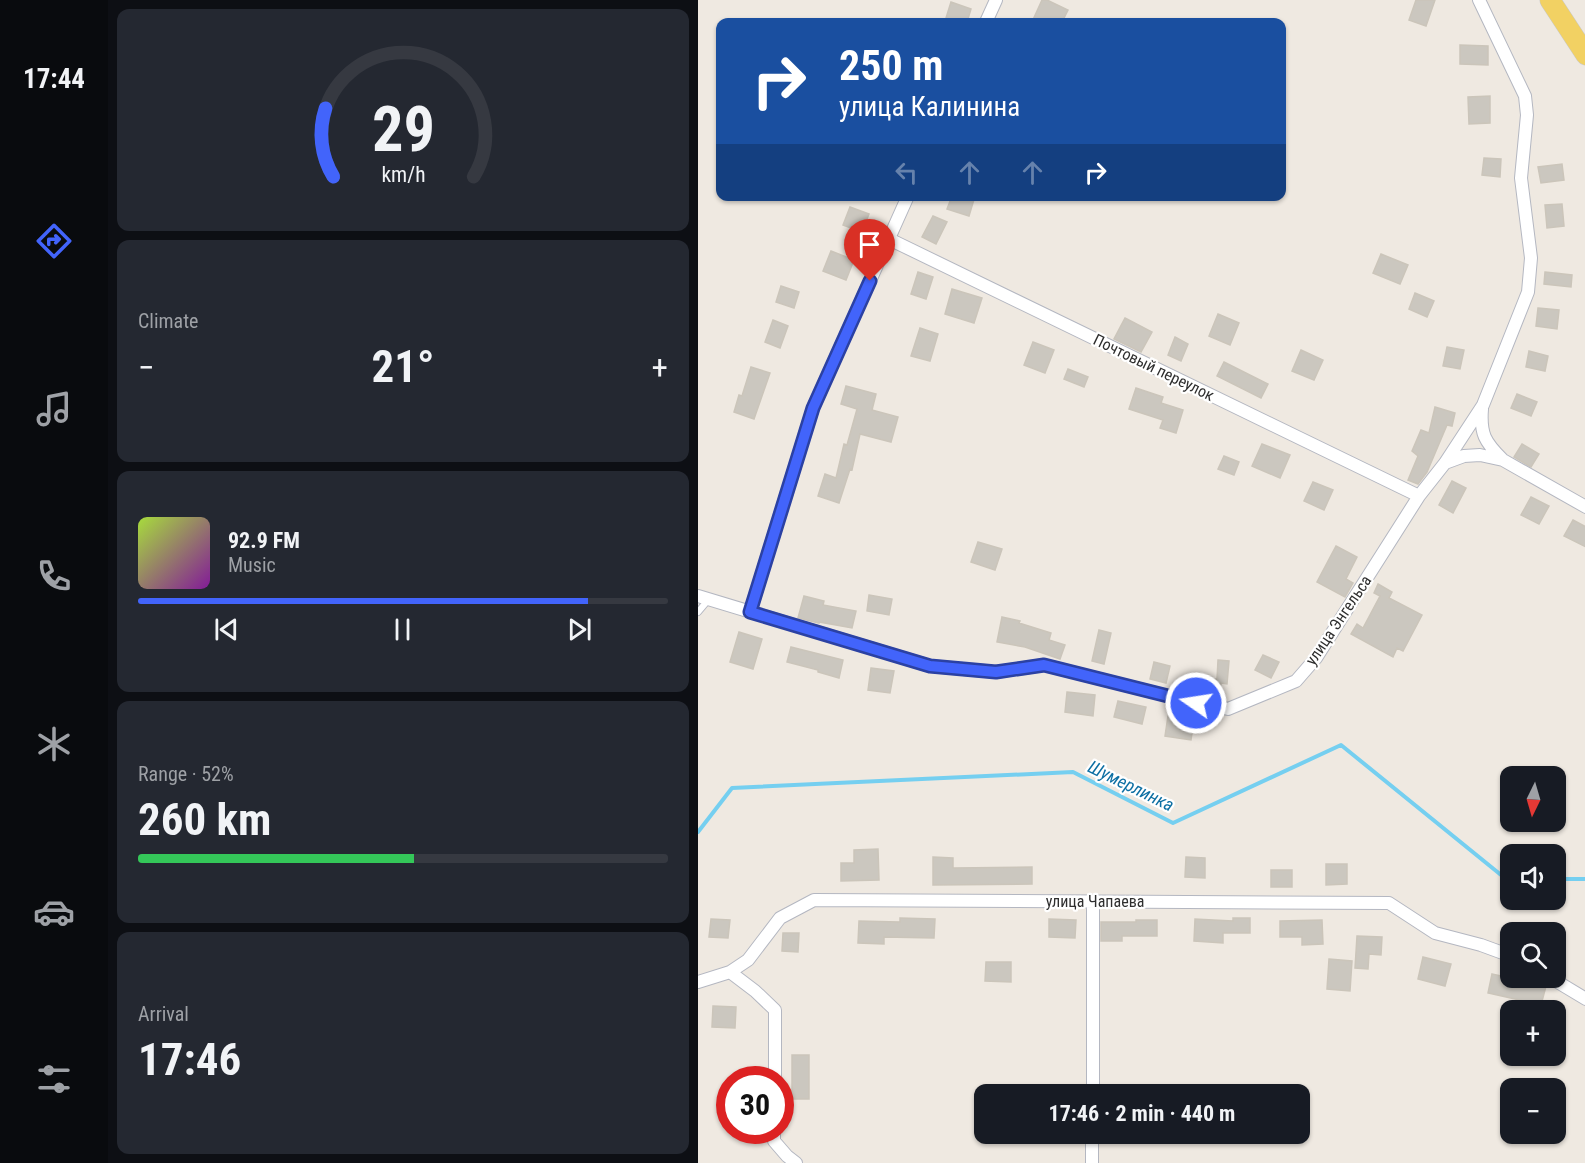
<!DOCTYPE html>
<meta charset="utf-8">
<style>
:root{--surface:#171b24;--page:#242831;--text:#f1f3f6;--muted:#9ea1a6;--line:#363941;--accent:#4264fb}
body{margin:0;font-family:"Roboto Condensed",sans-serif;background:var(--page);color:var(--text);height:100vh;display:flex;flex-direction:column;font-size:22px;white-space:nowrap}
*{box-sizing:border-box;margin:0}
p{font-size:20px;color:var(--muted)}
.icon{flex:none;width:33px;height:33px;fill:none;stroke:currentColor;stroke-width:2;stroke-linecap:round;stroke-linejoin:round}
.map{position:relative;flex:1;overflow:hidden}
.side{display:flex;flex-direction:column;gap:9px;padding:9px;background:#0d0f14;width:590px}
.side>*{flex:none}
.guide{position:absolute;left:18px;top:18px;width:570px;height:183px;border-radius:12px;box-shadow:0 2px 4px #0004;background:#1a4fa0;color:#fff;overflow:hidden}
.needle{width:39px;rotate:185deg}
.fabs{position:absolute;left:802px;top:766px;display:grid;gap:12px}
.fabs a{display:grid;place-items:center;width:66px;height:66px;border-radius:12px;background:var(--surface);box-shadow:0 2px 4px #0004;font-size:30px}
.speed{position:absolute;left:18px;top:1066px;display:flex;gap:12px;font-size:30px;font-weight:700;text-align:center}
.speed>*{display:grid;place-content:center;width:78px;height:78px;border-radius:50%;background:var(--surface);box-shadow:0 2px 4px #0004;line-height:1}
.speed .limit{border:9px solid #d22;background:#fff;color:#111}
.pin{position:absolute;display:grid;place-items:center;width:51px;height:51px;color:#fff;margin:-62px -26px;border-radius:50% 50% 50% 0;rotate:-45deg;box-shadow:0 0 6px #0007}
.pin .icon{rotate:45deg}
.me{position:absolute;width:66px;margin:-33px;rotate:283deg;stroke-linejoin:round;filter:drop-shadow(0 0 4px #0008)}
.turn{display:flex;align-items:center;gap:21px;height:126px;padding:0 24px;font-size:27px}
.turn .icon{width:78px;height:78px;stroke-width:2.5}
.turn b{display:block;font-size:42px;line-height:51px}
.lanes{display:flex;align-items:center;height:57px;padding:0 24px;background:#0003;justify-content:center;gap:30px;direction:ltr}
.lanes .off{opacity:.35}
.big{font-size:45px;font-weight:700;line-height:1.1}
.side .card{flex:1;display:flex;flex-direction:column;justify-content:center;gap:9px;min-width:0;padding:0 21px;border-radius:12px;background:var(--page)}
.side .dial{align-items:center;gap:0}
.dial svg{height:156px;overflow:visible;fill:none;stroke:var(--line);stroke-width:7;stroke-linecap:round;text-anchor:middle}
.dial text{fill:var(--text);stroke:none}
.song{display:flex;align-items:center;gap:18px}
.cover{width:72px;height:72px;border-radius:9px;background:linear-gradient(135deg,hsl(80 70% 55%),hsl(290 70% 35%))}
.played{height:6px;border-radius:3px;background:linear-gradient(90deg,var(--accent) 85%,var(--line) 85%)}
.keys{display:flex;justify-content:space-around;direction:ltr}
.heat{display:flex;justify-content:space-between;align-items:center;font-size:33px;direction:ltr}
.charge{height:9px;border-radius:4px;background:linear-gradient(90deg,#34c759 52%,var(--line) 0)}
.trip{position:absolute;left:276px;top:1084px;width:336px;height:60px;border-radius:12px;background:var(--surface);box-shadow:0 2px 4px #0004;font-weight:700;line-height:60px;text-align:center}
main{display:flex;flex:1;min-height:0}
.menu{display:flex;flex-direction:column;width:108px;justify-content:space-around;align-items:center;background:#090b0e;color:var(--muted)}
.menu .icon{width:42px;height:42px}
.menu .active{color:var(--accent)}
.menu b{font-size:27px;color:var(--text)}
.map>svg:first-child{display:block}
.lines{fill:none;stroke-linecap:round;stroke-linejoin:round}
.stream{stroke:#75cff0;stroke-width:4}
.building{fill:#cbc7bf;stroke:#cbc5ba;stroke-width:1.5}
.lane-casing{stroke:#b4b7c1;stroke-width:8}
.street-casing{stroke:#b4b7c1;stroke-width:14}
.primary-casing{stroke:#c9c9c9;stroke-width:21}
.lane{stroke:#fff;stroke-width:6}
.street{stroke:#fff;stroke-width:12}
.primary{stroke:#f2d163;stroke-width:20}
.route-casing{stroke:#2b41a3;stroke-width:15}
.route{stroke:#4264fb;stroke-width:10}
.labels{text-anchor:middle;stroke-width:4.5;stroke-linejoin:round;paint-order:stroke}
.street-label{font-size:16px;fill:#2e2e2e;stroke:#fff}
.water-label{font-size:18px;font-style:italic;fill:#0d6fa3;stroke:#fff}
</style>
<main>
<nav class="menu">
<b>17:44</b>
<svg class="icon active" aria-label="directions" viewBox="0 0 24 24"><path d="M12 3l9 9-9 9-9-9zM9 14v-3h6M13 9l2 2-2 2"/></svg>
<svg class="icon" aria-label="music" viewBox="0 0 24 24"><path d="M9 18V5l10-2v13"/><circle cx="6" cy="18" r="3"/><circle cx="16" cy="16" r="3"/></svg>
<svg class="icon" aria-label="phone" viewBox="0 0 24 24"><path d="M5 4h4l2 5-3 2q2 4 5 5l2-3 5 2v4C11 20 4 13 5 4z"/></svg>
<svg class="icon" aria-label="climate" viewBox="0 0 24 24"><path d="M12 3v18M4 7l16 10M4 17L20 7"/></svg>
<svg class="icon" aria-label="car" viewBox="0 0 24 24"><path d="M5 17H2v-5l4-1 3-4h7l3 4 3 1v5h-3M9 17h6M6 11h13"/><circle cx="7" cy="17" r="2"/><circle cx="17" cy="17" r="2"/></svg>
<svg class="icon" aria-label="filters" viewBox="0 0 24 24"><path d="M4 7h16M4 17h16"/><circle cx="9" cy="7" r="2"/><circle cx="15" cy="17" r="2"/></svg>
</nav>
<section class="side">
<div class="card dial"><svg viewBox="0 0 100 80">
<path d="M14 69A42 42 0 1 1 86 69"/>
<path d="M14 69A42 42 0 0 1 10 34" stroke="#4264fb"/>
<text x="50" y="56" font-size="32" font-weight="700">29</text>
<text x="50" y="72" font-size="11">km/h</text>
</svg></div>
<div class="card"><p>Climate</p>
<div class="heat"><a>−</a><b class="big">21°</b><a>+</a></div>
</div>
<div class="card">
<div class="song"><i class="cover"></i><div><b>92.9 FM</b><p>Music</p></div></div>
<div class="played"></div>
<div class="keys"><svg class="icon" aria-label="previous" viewBox="0 0 24 24"><path d="M18 5L8 12l10 7zM5 5v14"/></svg><svg class="icon" aria-label="pause" viewBox="0 0 24 24"><path d="M8 5v14M16 5v14"/></svg><svg class="icon" aria-label="next" viewBox="0 0 24 24"><path d="M6 5l10 7-10 7zM19 5v14"/></svg></div>
</div>
<div class="card"><p>Range · 52%</p><b class="big">260 km</b><div class="charge"></div></div>
<div class="card"><p>Arrival</p><b class="big">17:46</b></div>
</section>
<div class="map">
<svg width="888" height="1163" viewBox="0 0 888 1163">
<rect width="100%" height="100%" fill="#efe9e1"/>
<g class="lines">
<path class="stream" d="M0,832l34,-44 341,-16 100,51 168,-78 165,134h5
M858,879h30"/>
</g>
<path class="building" d="M344,0h5l21,10 -6,12h-30z
M718,0h19l-9,26 -17,-6z
M253,2l20,7 -4,13h-6l-15,-4z
M762,45l28,1v19l-28,-1z
M792,96v27l-21,1 -1,-27z
M786,158l17,1 -1,18 -18,-2z
M864,164l2,16 -23,3 -3,-16z
M254,196h23l-6,20 -22,-7z
M864,204l2,22 -17,2 -2,-23z
M152,207l19,7 -7,18 -19,-7z
M235,216l14,6 -11,22 -14,-7z
M133,251l23,9 -8,20 -23,-9z
M683,254l27,11 -8,19 -27,-11z
M220,272l15,5 -7,22 -15,-5z
M847,272l27,3 -1,12 -27,-3z
M83,286l18,6 -5,16 -18,-6z
M254,289l30,9 -8,25 -29,-9z
M717,293l19,8 -7,16 -18,-8z
M840,308l21,2 -2,19 -21,-3z
M520,314l21,9 -9,22 -21,-9z
M427,318l27,14 -11,20 -27,-13z
M75,320l15,6 -8,22 -15,-6z
M222,328l18,6 -8,27 -19,-5z
M477,337l13,7 -7,17 -13,-6z
M335,342l21,8 -9,23 -21,-8z
M749,347l17,3 -4,19 -17,-3z
M603,350l22,10 -9,20 -22,-9z
M831,351l19,5 -3,15 -19,-4z
M526,362l44,22 -7,14 -44,-22z
M53,367l19,6 -16,46 -20,-7 5,-17 3,1z
M370,369l20,8 -4,10 -20,-8z
M148,386l30,8 -4,16 26,7 -7,25 -31,-8 -8,36 -2,-1 -11,34 -21,-7 7,-22 11,4 8,-34 3,1 10,-36 -16,-5z
M438,388l27,9 -2,6 22,7 -7,23 -16,-5 3,-8 -34,-11z
M819,394l20,8 -6,14 -20,-8z
M737,407l20,6 -3,13 -5,-1 -20,47 -9,12 -10,-4 10,-24 -6,-5 9,-21 8,3z
M564,444l28,11 -10,23 -28,-12z
M824,444l17,10 -8,13 -17,-10z
M526,456l15,6 -5,13 -16,-6z
M754,481l14,7 -13,25 -14,-8z
M615,482l20,8 -9,20 -20,-9z
M833,497l18,9 -10,18 -18,-9z
M875,520l13,7v20l-22,-11z
M280,542l24,7 -7,21 -24,-8z
M638,546l21,11 -11,22 7,4 -8,14 -28,-15z
M680,584l14,8 -3,6 33,17 -19,36 -6,-3 -4,9 -42,-23 6,-10 6,4 17,-32 -6,-3z
M171,595l23,4 -3,16 -22,-4z
M106,596l20,5 -1,4 33,6 -4,17 -33,-6v1l-21,-5z
M304,617l18,4 -1,2 32,10 -2,7 16,5 -5,14 -35,-12 -28,-5z
M401,630l12,3 -7,31 -12,-3z
M41,632l23,7 -9,30 -23,-7z
M93,647l52,13 -4,18 -21,-6v-2l-31,-8z
M565,655l16,7 -8,16 -16,-8z
M520,660l11,1 -2,23 -6,-1 -1,14 -14,-2 2,-17 9,1z
M456,662l16,4 -4,17 -16,-4z
M173,668l23,3 -4,22 -22,-3z
M369,692l28,3 -2,21 -28,-4z
M420,701l28,6 -4,17 -28,-7z
M471,709l26,4 -4,27 -26,-4z
M180,849l1,31 -38,1v-18h13v-13z
M235,857l20,1v10l79,-1v17l-99,1z
M488,857l19,1v20l-20,-1z
M628,864h21v20l-21,1z
M573,870h21v17h-21z
M202,918l35,1 -1,19 -50,-1v7l-26,-1 1,-22 41,1z
M535,918h17v15h-27v10l-29,-2 1,-22 38,2z
M13,919l19,1 -2,18 -19,-1z
M351,919l27,1 -1,18 -26,-1z
M438,920h21v16h-35v5h-21v-19h35z
M624,920l1,24 -21,1v-8h-22v-16z
M85,933h16l-1,19 -16,-1z
M659,936l25,1 -1,18 -12,-1 -1,15 -13,-1z
M725,957l28,7 -6,22 -27,-7z
M631,959l23,2 -2,30 -23,-2z
M288,962h25v20l-26,-1z
M794,974l54,12 -5,19 -53,-12z
M15,1006l23,1 -1,21 -23,-1z
M94,1055h17v44h-17z"/>
<g class="lines">
<defs>
<path id="lane" d="M0,612l11,-13"/>
<path id="street" d="M288,22l10,-22
M191,239l530,257
M784,409c-2,25 3,33 20,50
M747,463l19,-7 16,-1 23,5 83,47
M0,596l232,70 66,6 48,-7 136,34 48,10 68,-28 20,-23 103,-162 26,-33 38,-58 45,-113 3,-34 -10,-80 6,-63 -2,-19 -46,-96
M52,612l63,-204 95,-212
M32,972l25,19 20,19v70
M853,978l35,21
M0,982l32,-10 18,-12 32,-42 34,-18 575,3 46,30 46,12 30,11
M395,1095v-194
M76,1131v10l13,15 9,7
M394,1163v-29"/>
<path id="primary" d="M852,0l36,55"/>
</defs>
<use href="#lane" class="lane-casing"/>
<use href="#street" class="street-casing"/>
<use href="#primary" class="primary-casing"/>
<use href="#lane" class="lane"/>
<use href="#street" class="street"/>
<use href="#primary" class="primary"/>
</g>
<g class="lines">
<defs>
<path id="route" d="M172,281l-57,127 -63,204 180,54 66,6 48,-7 152,38"/>
</defs>
<use href="#route" class="route-casing"/>
<use href="#route" class="route"/>
</g>
<g class="labels">
<g class="street-label">
<text transform="translate(456 367) rotate(26)" y="6">Почтовый переулок</text>
<text transform="translate(640 620) rotate(-56)" y="6">улица Энгельса</text>
<text x="397" y="907">улица Чапаева</text>
</g>
<g class="water-label">
<text transform="translate(433 786) rotate(26)" y="6">Шумерлинка</text>
</g>
</g>
</svg>
<div class="fabs">
<a><svg class="needle" viewBox="-14 -14 28 28"><path d="M0-13l5 13h-10z" fill="#e53935"/><path d="M0 13l5-13h-10z" fill="#9ea1a6"/></svg></a>
<a><svg class="icon" aria-label="sound" viewBox="0 0 24 24"><path d="M4 9h4l5-4v14l-5-4H4zM17 9q2 3 0 6"/></svg></a>
<a><svg class="icon" aria-label="search" viewBox="0 0 24 24"><circle cx="10" cy="10" r="6"/><path d="M15 15l6 6"/></svg></a>
<a>+</a>
<a>−</a>
</div>
<div class="speed"><div class="limit">30</div></div>
<div class="pin" style="left:172px;top:281px;background:#d93025"><svg class="icon" aria-label="arrive" viewBox="0 0 24 24"><path d="M6 21V4h12l-3 4 3 4H6"/></svg></div>
<svg class="me" style="left:498px;top:703px" viewBox="-20 -20 40 40"><circle r="17" fill="#4264fb" stroke="#fff" stroke-width="3"/><path d="M0-11L8 9 0 5-8 9z" fill="#fff"/></svg>
<div class="trip">17:46 · 2 min · 440 m</div>
<div class="guide">
<div class="turn"><svg class="icon" aria-label="right" viewBox="0 0 24 24"><path d="M7 20v-9h11M14 6l5 5-5 5"/></svg><div><b>250 m</b>улица Калинина</div></div>
<div class="lanes"><svg class="icon off" aria-label="left" viewBox="0 0 24 24"><path d="M17 20v-9H6M10 6l-5 5 5 5"/></svg><svg class="icon off" aria-label="ahead" viewBox="0 0 24 24"><path d="M12 20V5M6 11l6-6 6 6"/></svg><svg class="icon off" aria-label="ahead" viewBox="0 0 24 24"><path d="M12 20V5M6 11l6-6 6 6"/></svg><svg class="icon" aria-label="right" viewBox="0 0 24 24"><path d="M7 20v-9h11M14 6l5 5-5 5"/></svg></div>
</div>
</div>
</main>
